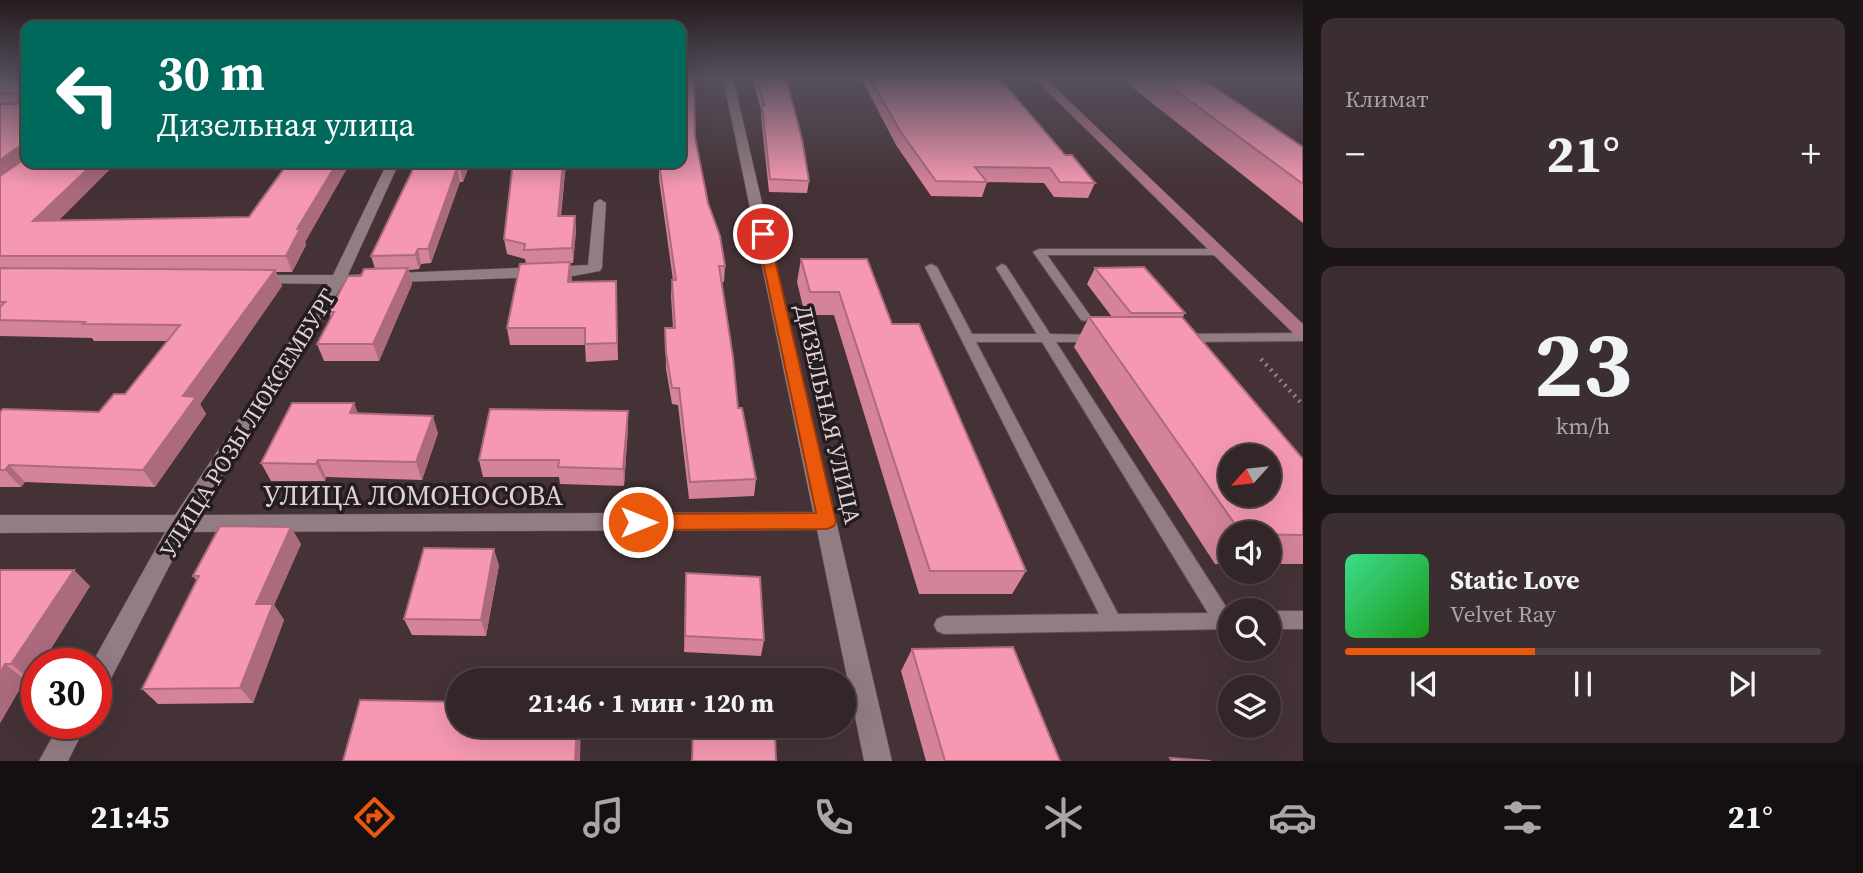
<!DOCTYPE html>
<html lang="ru">
<meta charset="utf-8">
<style>
:root{--surface:#332628;--page:#3b2e30;--text:#f1f3f6;--muted:#a9a5a8;--line:#4e4345;--accent:#ea580c}
body{margin:0;font-family:"Source Serif 4",serif;background:var(--page);color:var(--text);height:100vh;display:flex;flex-direction:column;font-size:26px;white-space:nowrap}
*{box-sizing:border-box;margin:0}
p{font-size:23px;color:var(--muted)}
.icon{flex:none;width:38px;height:38px;fill:none;stroke:currentColor;stroke-width:2;stroke-linecap:round;stroke-linejoin:round}
.map{position:relative;flex:1;overflow:hidden}
.details{display:flex;flex-direction:column;gap:18px;padding:18px;background:#1c1516;width:560px}
.details>*{flex:none}
.banner{position:absolute;left:21px;top:21px;width:665px;height:147px;border-radius:14px;box-shadow:0 7px 28px #0002,0 0 0 2px var(--line);background:#00695c;color:#fff;overflow:hidden}
.needle{width:46px;rotate:243deg}
.controls{position:absolute;left:1218px;top:444px;display:grid;gap:14px}
.controls a{display:grid;place-items:center;width:63px;height:63px;border-radius:50%;background:var(--surface);box-shadow:0 7px 28px #0002,0 0 0 2px var(--line);font-size:35px}
.speed{position:absolute;left:21px;top:648px;display:flex;gap:14px;font-size:35px;font-weight:700;text-align:center}
.speed>*{display:grid;place-content:center;width:91px;height:91px;border-radius:50%;background:var(--surface);box-shadow:0 7px 28px #0002,0 0 0 2px var(--line);line-height:1}
.speed .limit{border:10px solid #d22;background:#fff;color:#111}
.pin{position:absolute;display:grid;place-items:center;width:60px;height:60px;color:#fff;margin:-30px;border:4px solid #fff;border-radius:50%;box-shadow:0 2px 7px #0007}
.me{position:absolute;width:77px;margin:-38px;rotate:90deg;stroke-linejoin:round;filter:drop-shadow(0 0 5px #0008)}
.turn{display:flex;align-items:center;gap:24px;height:147px;padding:0 21px;font-size:32px}
.turn .icon{width:91px;height:91px;stroke-width:2.5}
.turn b{display:block;font-size:49px;line-height:60px}
.big{font-size:52px;font-weight:700;line-height:1.1}
.details .widget{flex:1;display:flex;flex-direction:column;justify-content:center;gap:10px;min-width:0;padding:0 24px;border-radius:14px;background:var(--page)}
.details .dial{align-items:center;gap:0}
.dial b{font-size:91px;line-height:1}
.song{display:flex;align-items:center;gap:21px}
.cover{width:84px;height:84px;border-radius:10px;background:linear-gradient(135deg,hsl(150 70% 55%),hsl(120 70% 35%))}
.played{height:7px;border-radius:4px;background:linear-gradient(90deg,var(--accent) 40%,var(--line) 40%)}
.keys{display:flex;justify-content:space-around;direction:ltr}
.heat{display:flex;justify-content:space-between;align-items:center;font-size:38px;direction:ltr}
.trip{position:absolute;left:446px;top:668px;width:410px;height:70px;border-radius:35px;background:var(--surface);box-shadow:0 7px 28px #0002,0 0 0 2px var(--line);font-weight:700;line-height:70px;text-align:center}
.tabs{display:flex;height:112px;justify-content:space-around;align-items:center;background:#140f10;color:var(--muted)}
.tabs .icon{width:49px;height:49px}
.tabs .selected{color:var(--accent)}
.tabs b{font-size:32px;color:var(--text)}
main{display:flex;flex:1;min-height:0}
.map>svg:first-child{display:block}
.lines{fill:none;stroke-linecap:round;stroke-linejoin:round}
.service-casing{stroke:#605054;stroke-width:2}
.minor-casing{stroke:#605054;stroke-width:1}
.secondary-casing{stroke:#605054;stroke-width:1}
.path{stroke:#908184;stroke-width:4.5;stroke-dasharray:2 5;stroke-linecap:butt}
.service{fill:#927d82;fill-rule:evenodd}
.minor{fill:#927d82;fill-rule:evenodd}
.secondary{fill:#ac7485;fill-rule:evenodd}
.wall{fill:#d48399}
.shaded-wall{fill:#ac6a7d}
.building{fill:#f698b2;stroke:#ac6a7d;stroke-width:2;fill-rule:evenodd}
.route{fill:#ea580c;stroke:#983908;stroke-width:2}
.labels{text-anchor:middle;stroke-width:7;stroke-linejoin:round;paint-order:stroke}
.street-label{font-size:23px;fill:#ddd1d4;stroke:#241c1e}
.near-street-label{font-size:28px;fill:#ddd1d4;stroke:#241c1e}
</style>
<main>
<div class="map">
<svg width="1303" height="761" viewBox="0 0 1303 761">
<rect width="100%" height="100%" fill="#443236"/>
<g class="lines">
<defs>
<path id="service" d="M1039,249h180l6,3 -6,3h-172l44,62 -6,4 -4,-1 -48,-68z
M931,264l6,3 35,67h65l-41,-66 6,-4 4,2 44,68 50,1 2,3 -7,4h-39l174,271v16l-286,5 -7,-3 -3,-6 3,-6 7,-3 155,-2 -174,-347zM976,342h66l166,271 -90,1z
M1303,333v8l-121,1 -7,-4 7,-4z
M1269,611h34v18h-34z"/>
<path id="minor" d="M723,78h10l159,683h-28l-47,-231 -630,2 -82,158 -9,3v-30h-4l73,-131 -165,1v-18h175l153,-231 -73,-1 -7,-4 7,-4h78l54,-112h12l-51,112 240,-10 6,-62 6,-4 6,4 -4,65 -2,3 -27,5 -230,8 -146,231 616,-3z
M60,723h27l-19,38h-29z"/>
<path id="secondary" d="M1034,78h11l258,246v14l-6,-1z"/>
</defs>
<use href="#service" class="service-casing"/>
<use href="#minor" class="minor-casing"/>
<use href="#secondary" class="secondary-casing"/>
<path class="path" d="M1261,359l42,46"/>
<use href="#service" class="service"/>
<use href="#minor" class="minor"/>
<use href="#secondary" class="secondary"/>
</g>
<path class="wall" d="M0,78h26v85h135l-3,3 -44,-1 -55,55 190,-3 39,-54h62l-45,79 1,3 -14,27h-16l6,14 -82,118 6,10 -51,73 -130,-5 -4,5h-21v-75h99l26,-18 42,-53h-73l-2,-3 -92,-2z
M752,78h34l23,103 -2,12 -38,-1 -8,-75v-7z
M861,78h138l66,77 30,28 -7,15 -34,-1 -10,-14 -57,-1 -5,15 -51,-1 -35,-51z
M1129,78h72l102,69v76l-176,-140z
M695,137l13,66 17,63 -1,16h-2l16,126 18,71 -2,17 -65,3 -11,-94 -6,-1 -6,-35 -1,-41h8l-2,-32 1,-16h1l-14,-101v-16z
M416,163h54l-7,19h-3l-29,81 -10,1 -2,5 -10,1 3,14 -33,77h-55l-7,-17 14,-27 -2,-5 32,-36 14,-7 -4,-13z
M513,163h53l-5,53h14l1,15 -3,32h-3l1,19 45,-1 2,79 -32,2 -1,-17h-75l-3,-17 19,-64 -1,-5 -18,-5 -3,-15z
M801,259l91,65 134,247 -14,23h-93l-85,-279h-29l-8,-33z
M1095,268l90,45 -3,5 121,141v105h-34v-30h-39v30h-15l-141,-217 15,-30h23l-25,-33z
M628,411v17l-4,58 -64,-2 -1,-7h-76l-4,-17z
M358,414l80,19 -16,47 -96,-3 -1,4h-54l-10,-18z
M301,544l-27,61 10,15 -31,83 -95,1 -16,-15 55,-108 -4,-5z
M499,565l-13,71 -74,-1 -8,-16z
M0,570l90,16 -48,77h-5v8l-6,9h-6l-25,43z
M686,573l78,67 -3,16 -77,-4z
M912,649l148,112h-134l-25,-90z"/>
<path class="shaded-wall" d="M20,146l6,10v7l-26,19v-22z
M94,163h19l1,2 -71,71 -10,-15z
M337,163h13l-45,79 1,3 -14,27 -6,-16 11,-27z
M462,163h8l-7,19 -3,-14z
M563,163h3l-7,68 -1,-15z
M457,168l3,14 -29,81 -3,-14z
M575,216l1,15 -3,32 -1,-15z
M418,249l3,15 -2,5 -4,-14z
M570,262l2,17 -2,20 -2,-17z
M408,268l4,16 -33,77 -6,-17z
M275,270l7,16 -82,118 6,10 -51,73 -12,-17 40,-74z
M354,403l7,18 -11,-8z
M628,411v17l-4,58 -1,-17z
M433,416l5,17 -16,47 -6,-18z
M318,460l8,17 -1,4 -9,-17z
M9,465l16,17 -4,5 -16,-17z
M291,527l10,17 -27,61 10,15 -31,83 -13,-15 16,-84z
M494,549l5,16 -13,71 -5,-16z
M74,570l16,16 -48,77h-5v8l-6,9 -20,-16z
M5,664l20,16 -25,43v-50z
M577,726h4l-1,35h-5z"/>
<path class="building" d="M0,78h26v68h-6l-20,14v-56h20l-2,-10 -18,-1z
M681,78h13l1,59 13,66 12,33 5,30h-6l14,91 5,51h4l14,71 -66,3 -11,-94h-7l-6,-35 -1,-25h10l-3,-48h4l-17,-117h22z
M756,78h30l16,61 7,42 -39,-2 -8,-74h3z
M870,78h129l66,77h7l23,28 -35,-1 -10,-14 -75,-1 12,15 -51,-1 -36,-50z
M1159,78h42l102,69v37z
M26,158v5h68l-61,58 216,-4 39,-54h49l-40,66h3l-14,27h-286v-80z
M416,163h46l-2,5h-3l-29,81h-10l-3,6 -44,1z
M513,163h50l-5,53h17l-3,32 -48,2 1,-6 -21,-5z
M801,259h66l25,65h27l107,247h-96l-91,-279h-29z
M570,262l-2,20 48,-1 1,62 -32,1v-16h-78l13,-64z
M1144,267l41,46h-54l-36,-45z
M0,268l275,2 -92,126 13,1 -53,73 -134,-5 -4,5h-5v-58l3,-3 96,3 15,-18h11l55,-69 -97,-1 2,-2 -85,-2v-13l5,-5h-5z
M408,268l-35,76h-56l17,-32h-5l19,-36h13l3,-7z
M1089,317h93l121,142v76l-61,-1zM1230,457h39v38h-39z
M292,403h62l-4,10 83,3 -17,46 -98,-2 -2,4 -55,-1z
M490,409l138,2 -5,58 -65,-2 1,-7h-80z
M220,526l71,1 -35,77h17l-33,84 -98,1 57,-113h-6z
M424,548l70,1 -13,71 -77,-1z
M0,570h74l-63,94h-6l-5,9z
M686,573l74,4 4,63 -79,-4z
M1013,647l47,114h-115l-33,-112z
M360,700l98,2v24h119l-2,35h-232z
M693,727l82,6 1,28h-84z
M1170,758l41,3h-39z"/>
<linearGradient id="sky" x2="0" y2="1"><stop stop-color="#251c1e"/><stop offset="0.42" stop-color="#564f5d"/><stop offset="1" stop-color="#564f5d" stop-opacity="0"/></linearGradient>
<rect width="1303" height="185" fill="url(#sky)"/>
<path class="route" d="M763,231l6,3 67,287 -2,5 -7,3 -189,1 -7,-3 -2,-5 2,-6 7,-2 178,-1 -59,-279z"/>
<g class="labels">
<g class="street-label">
<text transform="translate(828 414) rotate(77)" y="8">ДИЗЕЛЬНАЯ УЛИЦА</text>
<text transform="translate(248 423) rotate(-58)" y="8">УЛИЦА РОЗЫ ЛЮКСЕМБУРГ</text>
</g>
<g class="near-street-label">
<text x="413" y="505">УЛИЦА ЛОМОНОСОВА</text>
</g>
</g>
</svg>
<div class="controls">
<a><svg class="needle" viewBox="-14 -14 28 28"><path d="M0-13l5 13h-10z" fill="#e53935"/><path d="M0 13l5-13h-10z" fill="#a9a5a8"/></svg></a>
<a><svg class="icon" aria-label="sound" viewBox="0 0 24 24"><path d="M4 9h4l5-4v14l-5-4H4zM17 9q2 3 0 6"/></svg></a>
<a><svg class="icon" aria-label="search" viewBox="0 0 24 24"><circle cx="10" cy="10" r="6"/><path d="M15 15l6 6"/></svg></a>
<a><svg class="icon" aria-label="layers" viewBox="0 0 24 24"><path d="M12 4l9 5-9 5-9-5zM3 14l9 5 9-5"/></svg></a>
</div>
<div class="speed"><div class="limit">30</div></div>
<div class="pin" style="left:763px;top:234px;background:#d93025"><svg class="icon" aria-label="arrive" viewBox="0 0 24 24"><path d="M6 21V4h12l-3 4 3 4H6"/></svg></div>
<svg class="me" style="left:638px;top:522px" viewBox="-20 -20 40 40"><circle r="17" fill="#ea580c" stroke="#fff" stroke-width="3"/><path d="M0-11L8 9 0 5-8 9z" fill="#fff"/></svg>
<div class="trip">21:46 · 1 мин · 120 m</div>
<div class="banner">
<div class="turn"><svg class="icon" aria-label="left" viewBox="0 0 24 24"><path d="M17 20v-9H6M10 6l-5 5 5 5"/></svg><div><b>30 m</b>Дизельная улица</div></div>
</div>
</div>
<section class="details">
<div class="widget"><p>Климат</p>
<div class="heat"><a>−</a><b class="big">21°</b><a>+</a></div>
</div>
<div class="widget dial"><b>23</b><p>km/h</p></div>
<div class="widget">
<div class="song"><i class="cover"></i><div><b>Static Love</b><p>Velvet Ray</p></div></div>
<div class="played"></div>
<div class="keys"><svg class="icon" aria-label="previous" viewBox="0 0 24 24"><path d="M18 5L8 12l10 7zM5 5v14"/></svg><svg class="icon" aria-label="pause" viewBox="0 0 24 24"><path d="M8 5v14M16 5v14"/></svg><svg class="icon" aria-label="next" viewBox="0 0 24 24"><path d="M6 5l10 7-10 7zM19 5v14"/></svg></div>
</div>
</section>
</main>
<nav class="tabs">
<b>21:45</b>
<svg class="icon selected" aria-label="directions" viewBox="0 0 24 24"><path d="M12 3l9 9-9 9-9-9zM9 14v-3h6M13 9l2 2-2 2"/></svg>
<svg class="icon" aria-label="music" viewBox="0 0 24 24"><path d="M9 18V5l10-2v13"/><circle cx="6" cy="18" r="3"/><circle cx="16" cy="16" r="3"/></svg>
<svg class="icon" aria-label="phone" viewBox="0 0 24 24"><path d="M5 4h4l2 5-3 2q2 4 5 5l2-3 5 2v4C11 20 4 13 5 4z"/></svg>
<svg class="icon" aria-label="climate" viewBox="0 0 24 24"><path d="M12 3v18M4 7l16 10M4 17L20 7"/></svg>
<svg class="icon" aria-label="car" viewBox="0 0 24 24"><path d="M5 17H2v-5l4-1 3-4h7l3 4 3 1v5h-3M9 17h6M6 11h13"/><circle cx="7" cy="17" r="2"/><circle cx="17" cy="17" r="2"/></svg>
<svg class="icon" aria-label="filters" viewBox="0 0 24 24"><path d="M4 7h16M4 17h16"/><circle cx="9" cy="7" r="2"/><circle cx="15" cy="17" r="2"/></svg>
<b>21°</b>
</nav>
